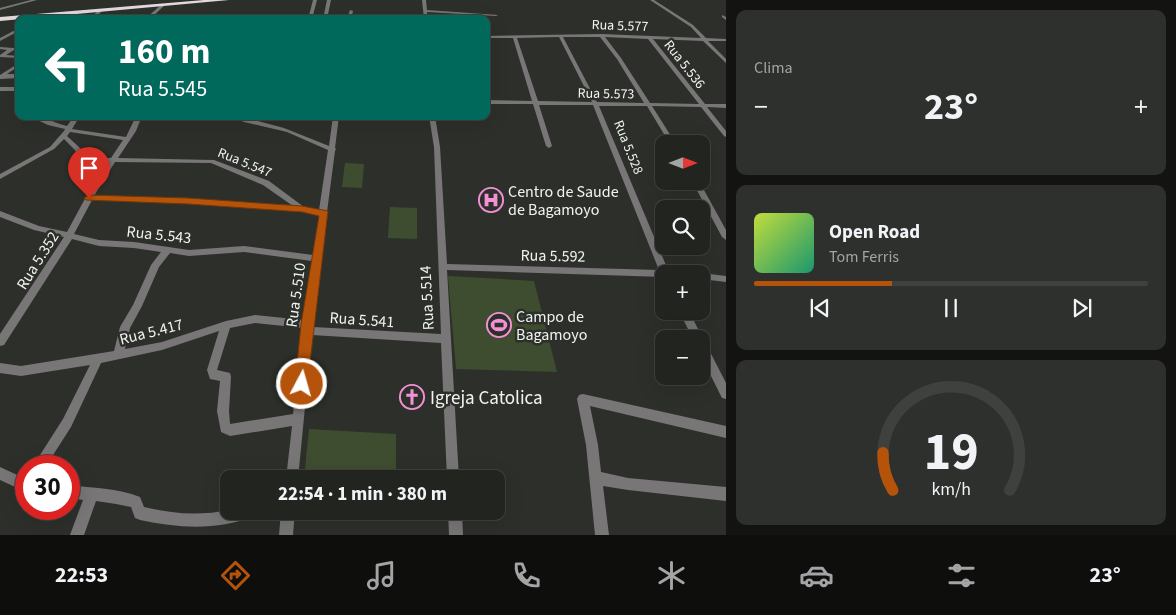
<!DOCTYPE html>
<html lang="pt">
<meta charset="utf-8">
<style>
:root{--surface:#222420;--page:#2e302d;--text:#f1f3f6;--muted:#a2a4a5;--line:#3f413e;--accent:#b45309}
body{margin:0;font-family:"Source Sans 3",sans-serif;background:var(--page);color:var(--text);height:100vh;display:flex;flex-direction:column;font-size:19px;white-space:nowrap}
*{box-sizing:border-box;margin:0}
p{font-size:16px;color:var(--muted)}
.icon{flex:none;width:28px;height:28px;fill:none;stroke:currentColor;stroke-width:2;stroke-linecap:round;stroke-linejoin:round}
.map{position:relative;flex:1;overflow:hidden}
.drawer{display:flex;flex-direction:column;gap:10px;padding:10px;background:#131412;width:450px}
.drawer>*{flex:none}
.hud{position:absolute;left:15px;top:15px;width:475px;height:105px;border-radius:10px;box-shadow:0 5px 20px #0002,0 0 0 1px var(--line);background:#00695c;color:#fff;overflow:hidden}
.needle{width:32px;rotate:90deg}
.fabs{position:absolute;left:655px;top:135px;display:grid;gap:10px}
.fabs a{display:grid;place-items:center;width:55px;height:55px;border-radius:10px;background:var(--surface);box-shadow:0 5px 20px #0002,0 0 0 1px var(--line);font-size:25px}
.speed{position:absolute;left:15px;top:455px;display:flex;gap:10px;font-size:25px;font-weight:700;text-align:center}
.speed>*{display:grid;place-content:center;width:65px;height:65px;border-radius:50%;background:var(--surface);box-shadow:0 5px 20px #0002,0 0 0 1px var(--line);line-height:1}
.speed .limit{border:8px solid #d22;background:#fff;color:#111}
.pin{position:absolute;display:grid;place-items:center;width:42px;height:42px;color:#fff;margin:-51px -21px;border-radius:50% 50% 50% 0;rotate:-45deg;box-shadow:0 0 5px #0007}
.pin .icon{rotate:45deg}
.me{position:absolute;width:55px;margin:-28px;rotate:6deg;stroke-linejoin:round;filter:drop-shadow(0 0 4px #0008)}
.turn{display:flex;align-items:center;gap:18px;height:105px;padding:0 20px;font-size:22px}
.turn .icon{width:65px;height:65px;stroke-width:2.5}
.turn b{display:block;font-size:35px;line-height:42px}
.big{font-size:38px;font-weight:700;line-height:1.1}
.drawer .card{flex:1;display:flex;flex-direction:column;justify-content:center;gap:8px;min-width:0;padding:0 18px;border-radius:10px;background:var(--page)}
.drawer .dial{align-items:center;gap:0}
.dial svg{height:130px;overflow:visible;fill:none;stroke:var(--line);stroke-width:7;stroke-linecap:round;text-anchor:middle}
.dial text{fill:var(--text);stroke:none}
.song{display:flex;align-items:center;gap:15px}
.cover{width:60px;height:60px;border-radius:8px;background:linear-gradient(135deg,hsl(70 70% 55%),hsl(160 70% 35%))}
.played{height:5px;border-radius:2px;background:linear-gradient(90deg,var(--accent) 35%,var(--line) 35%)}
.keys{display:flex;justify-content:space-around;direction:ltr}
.heat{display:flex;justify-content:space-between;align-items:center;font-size:28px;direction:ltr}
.trip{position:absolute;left:220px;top:470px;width:285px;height:50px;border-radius:10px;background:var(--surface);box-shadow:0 5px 20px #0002,0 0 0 1px var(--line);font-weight:700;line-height:50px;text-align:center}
.tabs{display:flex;height:80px;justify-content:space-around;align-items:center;background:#0e0e0d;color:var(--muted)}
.tabs .icon{width:35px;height:35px}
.tabs .active{color:var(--accent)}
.tabs b{font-size:22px;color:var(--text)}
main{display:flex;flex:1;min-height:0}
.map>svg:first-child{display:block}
.green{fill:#3e4d2f}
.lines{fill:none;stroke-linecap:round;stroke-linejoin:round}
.street{fill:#797678;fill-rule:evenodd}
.highway{fill:#e2dadf;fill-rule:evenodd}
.route{fill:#b45309;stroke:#753606}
.labels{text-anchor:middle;stroke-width:5;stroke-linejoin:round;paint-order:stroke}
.far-street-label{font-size:14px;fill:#f1f3f0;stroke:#2d302a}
.poi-label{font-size:16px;fill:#f1f3f0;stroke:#2d302a;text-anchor:start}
.street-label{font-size:16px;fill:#f1f3f0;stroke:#2d302a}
.near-poi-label{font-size:19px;fill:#f1f3f0;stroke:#2d302a;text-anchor:start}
</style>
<main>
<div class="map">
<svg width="726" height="535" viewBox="0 0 726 535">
<rect width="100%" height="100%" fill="#2d302a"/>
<path class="green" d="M345,163l19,1 -2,24 -20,-1z
M390,207l27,1v31l-29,-1z
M448,276l86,5 23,91 -101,-3z
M309,429l87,5v45h-92z"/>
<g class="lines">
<path class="street" d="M31,0h6l-37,10v-2z
M313,0h4l-5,19h-4z
M327,0h4l-4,19h-4z
M422,0h4l1,10 71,5 -2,1 -69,-4 1,7h-4z
M650,0h4l39,25 13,13 20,1v2h-18l18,18v4l-23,-22 -50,-2 52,65h21v4l-19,-1 19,24v6l-2,-1 -23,-29 -49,-1 24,38h-6l-23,-38h-48l69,164 13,1 4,3h-21v3l-217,-7 12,209h-12l-6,-136 -129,-8 -14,144h-12l6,-53 -62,10 -9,-4 -4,-21 3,-30 -10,-2 -3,-9 12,-39 -57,19 -61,13 -30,64 -25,39h-13l30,-47 27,-54 -69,11 -21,-3v-10l21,3 93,-15 6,-24 13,-22 18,-40 10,-13 -27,-4 -35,-2 -27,-7 -68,106 -4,1v-12l64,-97 -30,-7 -34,-13v-6l39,15 28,6 27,-50 14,-20h-18l-10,-4 -6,-9 -10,-10 -10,10 -54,30v-5l50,-27 14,-16 1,-2 -17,-4 -19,-9c13,0 26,7 38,10l7,-10h6l-8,13 54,8 10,-21h6l-6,15 -18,27 96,2 55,21 35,26 15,3 9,-60 -41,-18 -43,-10 -15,-6h10l45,12 45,18 4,-30h6l-4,32 1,1 -1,2 -8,61 1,2 -2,2 -5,41 1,2 -1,2 -8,66 128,7 -7,-187 -5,-31h6l5,31 7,117 212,6 -66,-165h-54l13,41 -3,2 -3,-2 -13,-42h-47v-4l46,1 -19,-63h-27v-2l115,-2 100,4 -10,-11zM559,37l33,65 -54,-1 -21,-63zM563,37h37l17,22 27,44 -47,-1zM605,37l43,2 51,65 -49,-1 -29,-45zM70,132l53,8 -12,18h-20l-6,-2 -6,-9 -12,-11zM115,162l96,1 52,22 30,21 -105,-7 -94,-3zM92,200l96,3 114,8 17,4 -6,40 -69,-9 -55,4 -55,-8 -35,-2 -25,-6zM244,252l68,9 -8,59 -49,-5 -29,6 -64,21 -37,7 5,-21 12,-22 17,-39 11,-14 19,3zM255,323l48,5 -10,86 -63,10 -1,-13 2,-34 -1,-4 -13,-3 13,-42z
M162,4l3,1 -15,14h-5z
M100,9l3,1 -9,9h-5z
M350,10l3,1 -2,8h-4z
M722,15l4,2v3l-4,-3z
M19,28v3l-19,10v-3z
M0,47l14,1v2l-8,5 13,1v2l-19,-1v-2l7,-5 -7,-1z
M19,63v3l-12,8h12v4l-19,1v-4z
M0,87h19v4h-19z
M692,181h7l27,49v10l-4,-3z
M701,273l25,3v6l-25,-3v-5h-3z
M679,311h10l14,28 -1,2 3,1 21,41v16l-4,-1 -21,-42v-17h-8z
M583,394l143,32v12l-136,-32 8,39 3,27 27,6 98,9v14l-98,-11 -25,-4 6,49h-14l-9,-90 -9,-46 2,-4z
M0,467l26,12v13l-26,-12z
M69,485c23,3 49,3 71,12l4,10c29,7 56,9 85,3v1h27l-2,5c-37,15 -76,12 -114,4l-5,-2 -4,-11 -15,-3 -20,-3 -12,34h-14l13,-35 -14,-2z
M281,511h14l-2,24h-14z
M448,511h14l1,24h-14z"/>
<path class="highway" d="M204,0h25l-229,21v-4z"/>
</g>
<path class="route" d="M89,195l99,3 114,8 26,5 -21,177 -5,2 -5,-2 -2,-4 6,-60 18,-108 -17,-4 -114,-8 -102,-4 -2,-2z"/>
<defs>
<symbol id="hospital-ring" viewBox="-11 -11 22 22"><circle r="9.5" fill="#2d302a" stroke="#f391d6" stroke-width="1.5"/><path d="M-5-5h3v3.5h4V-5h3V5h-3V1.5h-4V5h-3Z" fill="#f391d6"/></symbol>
<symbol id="stadium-ring" viewBox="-11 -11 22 22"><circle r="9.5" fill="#2d302a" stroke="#f391d6" stroke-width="1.5"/><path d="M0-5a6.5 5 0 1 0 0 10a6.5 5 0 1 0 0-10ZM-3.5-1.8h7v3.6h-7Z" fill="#f391d6"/></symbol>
<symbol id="church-ring" viewBox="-11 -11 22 22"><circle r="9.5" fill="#2d302a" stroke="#f391d6" stroke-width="1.5"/><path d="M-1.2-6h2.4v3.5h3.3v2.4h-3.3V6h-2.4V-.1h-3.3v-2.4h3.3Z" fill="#f391d6"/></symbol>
</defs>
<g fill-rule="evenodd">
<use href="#hospital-ring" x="477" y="186" width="28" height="28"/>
<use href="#stadium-ring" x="485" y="311" width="28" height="28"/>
<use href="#church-ring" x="398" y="383" width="28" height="28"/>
</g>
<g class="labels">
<g class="far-street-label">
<text transform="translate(620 25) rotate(2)" y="5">Rua 5.577</text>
<text transform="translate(685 64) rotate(52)" y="5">Rua 5.536</text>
<text transform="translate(606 93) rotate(1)" y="5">Rua 5.573</text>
<text transform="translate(629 147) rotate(68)" y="5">Rua 5.528</text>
<text transform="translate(245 162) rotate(22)" y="5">Rua 5.547</text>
</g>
<g class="poi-label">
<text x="508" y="197">Centro de Saude<tspan x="508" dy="18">de Bagamoyo</tspan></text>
<text x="516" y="322">Campo de<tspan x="516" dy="18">Bagamoyo</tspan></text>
</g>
<g class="street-label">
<text transform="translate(159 234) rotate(6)" y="6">Rua 5.543</text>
<text transform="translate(553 255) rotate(1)" y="6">Rua 5.592</text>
<text transform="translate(37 260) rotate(-58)" y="6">Rua 5.352</text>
<text transform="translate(295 295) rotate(-82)" y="6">Rua 5.510</text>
<text transform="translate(426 298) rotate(-93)" y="6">Rua 5.514</text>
<text transform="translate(362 319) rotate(4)" y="6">Rua 5.541</text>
<text transform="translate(151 331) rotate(-14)" y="6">Rua 5.417</text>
</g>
<g class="near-poi-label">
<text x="430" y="404">Igreja Catolica</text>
</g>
</g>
</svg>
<div class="fabs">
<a><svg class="needle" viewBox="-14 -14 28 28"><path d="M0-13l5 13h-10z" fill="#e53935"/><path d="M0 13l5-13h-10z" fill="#a2a4a5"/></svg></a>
<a><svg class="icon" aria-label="search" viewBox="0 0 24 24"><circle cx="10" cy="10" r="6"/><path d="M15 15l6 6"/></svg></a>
<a>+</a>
<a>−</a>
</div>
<div class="speed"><div class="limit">30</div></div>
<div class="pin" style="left:89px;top:198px;background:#d93025"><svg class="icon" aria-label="arrive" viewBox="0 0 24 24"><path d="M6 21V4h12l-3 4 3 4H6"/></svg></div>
<svg class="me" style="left:302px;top:384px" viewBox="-20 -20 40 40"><circle r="17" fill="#b45309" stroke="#fff" stroke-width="3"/><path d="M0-11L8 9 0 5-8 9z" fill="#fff"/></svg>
<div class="trip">22:54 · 1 min · 380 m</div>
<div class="hud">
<div class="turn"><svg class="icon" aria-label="left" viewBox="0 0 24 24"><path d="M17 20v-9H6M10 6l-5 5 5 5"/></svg><div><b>160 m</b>Rua 5.545</div></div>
</div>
</div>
<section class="drawer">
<div class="card"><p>Clima</p>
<div class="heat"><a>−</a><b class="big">23°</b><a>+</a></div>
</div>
<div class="card">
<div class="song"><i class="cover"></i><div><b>Open Road</b><p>Tom Ferris</p></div></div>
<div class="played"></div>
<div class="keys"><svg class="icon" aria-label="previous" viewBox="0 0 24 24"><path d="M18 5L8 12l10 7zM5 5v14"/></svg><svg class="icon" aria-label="pause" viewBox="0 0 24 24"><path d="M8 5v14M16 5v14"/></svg><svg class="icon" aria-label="next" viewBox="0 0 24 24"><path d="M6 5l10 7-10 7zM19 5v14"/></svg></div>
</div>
<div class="card dial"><svg viewBox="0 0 100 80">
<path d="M14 69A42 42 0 1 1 86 69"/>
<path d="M14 69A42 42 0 0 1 8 46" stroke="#b45309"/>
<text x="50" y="56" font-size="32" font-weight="700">19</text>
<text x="50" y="72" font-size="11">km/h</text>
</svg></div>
</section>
</main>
<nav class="tabs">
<b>22:53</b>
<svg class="icon active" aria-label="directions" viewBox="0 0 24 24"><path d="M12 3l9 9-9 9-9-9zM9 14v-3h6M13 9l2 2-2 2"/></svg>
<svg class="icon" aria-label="music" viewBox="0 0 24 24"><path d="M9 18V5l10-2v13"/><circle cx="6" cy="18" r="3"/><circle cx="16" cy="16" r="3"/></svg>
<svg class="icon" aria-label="phone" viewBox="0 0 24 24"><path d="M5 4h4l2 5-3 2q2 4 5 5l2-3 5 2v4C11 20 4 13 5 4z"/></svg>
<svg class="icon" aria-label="climate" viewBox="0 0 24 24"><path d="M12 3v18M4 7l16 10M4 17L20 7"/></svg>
<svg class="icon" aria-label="car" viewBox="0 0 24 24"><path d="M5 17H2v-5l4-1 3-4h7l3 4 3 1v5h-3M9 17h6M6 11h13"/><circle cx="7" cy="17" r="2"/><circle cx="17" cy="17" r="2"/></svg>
<svg class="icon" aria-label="filters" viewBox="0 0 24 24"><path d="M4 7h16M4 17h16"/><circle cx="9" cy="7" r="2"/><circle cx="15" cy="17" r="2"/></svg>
<b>23°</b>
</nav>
